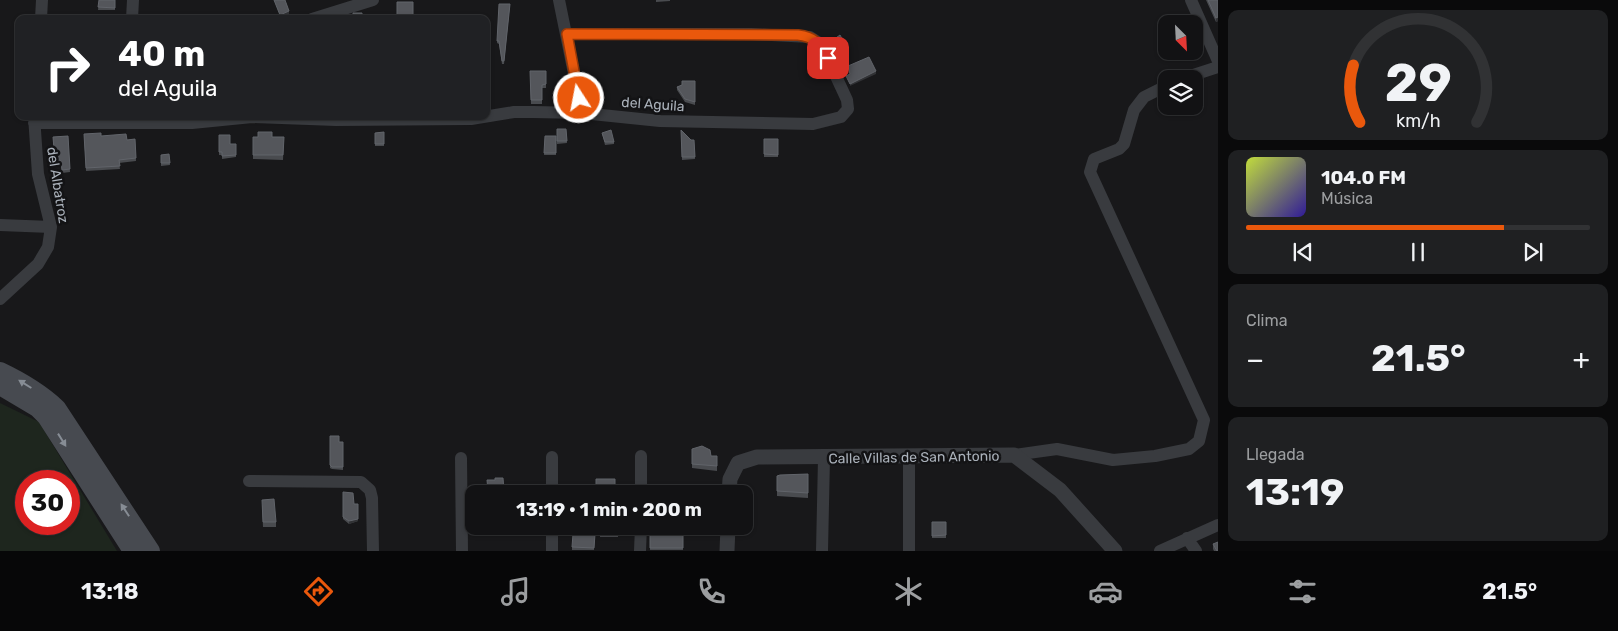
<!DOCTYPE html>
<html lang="es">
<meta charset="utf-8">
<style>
:root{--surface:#121214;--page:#1f2022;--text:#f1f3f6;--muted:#9c9ea0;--line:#313234;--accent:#ea580c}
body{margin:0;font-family:Rubik,sans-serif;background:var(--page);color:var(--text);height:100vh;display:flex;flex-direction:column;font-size:19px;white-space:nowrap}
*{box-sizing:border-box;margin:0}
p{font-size:16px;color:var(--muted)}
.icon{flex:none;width:28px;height:28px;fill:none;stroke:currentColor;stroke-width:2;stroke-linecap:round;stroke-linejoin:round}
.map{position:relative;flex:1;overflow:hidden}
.details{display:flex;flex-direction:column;gap:10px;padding:10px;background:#0a0a0b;width:400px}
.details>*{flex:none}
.hud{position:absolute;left:15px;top:15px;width:475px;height:105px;border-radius:10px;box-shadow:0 1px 4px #0004,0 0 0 1px var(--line);background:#202124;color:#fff;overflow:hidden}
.needle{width:32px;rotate:156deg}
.buttons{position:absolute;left:1158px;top:15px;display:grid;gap:10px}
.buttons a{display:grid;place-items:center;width:45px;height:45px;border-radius:10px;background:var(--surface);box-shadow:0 1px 4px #0004,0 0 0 1px var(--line);font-size:25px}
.speed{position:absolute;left:15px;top:470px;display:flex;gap:10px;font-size:25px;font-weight:700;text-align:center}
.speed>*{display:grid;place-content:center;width:65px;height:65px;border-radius:50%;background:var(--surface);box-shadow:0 1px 4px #0004,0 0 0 1px var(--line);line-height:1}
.speed .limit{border:8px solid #d22;background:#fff;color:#111}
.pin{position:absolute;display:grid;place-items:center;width:42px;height:42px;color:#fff;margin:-21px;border-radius:10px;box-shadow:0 2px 8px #0006}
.me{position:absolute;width:55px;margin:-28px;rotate:349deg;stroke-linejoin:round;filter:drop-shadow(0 0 4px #0008)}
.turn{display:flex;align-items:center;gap:18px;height:105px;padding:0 20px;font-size:22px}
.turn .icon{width:65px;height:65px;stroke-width:2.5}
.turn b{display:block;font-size:35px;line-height:42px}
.big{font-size:38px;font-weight:700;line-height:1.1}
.details .card{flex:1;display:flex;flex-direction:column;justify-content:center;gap:8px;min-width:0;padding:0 18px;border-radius:10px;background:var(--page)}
.details .dial{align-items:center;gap:0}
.dial svg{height:130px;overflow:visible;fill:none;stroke:var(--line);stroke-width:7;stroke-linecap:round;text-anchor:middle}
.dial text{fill:var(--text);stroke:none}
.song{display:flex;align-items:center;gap:15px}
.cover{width:60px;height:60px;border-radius:8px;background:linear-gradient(135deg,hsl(70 70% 55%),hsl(250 70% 35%))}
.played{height:5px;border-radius:2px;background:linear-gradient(90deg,var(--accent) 75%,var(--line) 75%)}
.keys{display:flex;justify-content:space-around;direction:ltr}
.heat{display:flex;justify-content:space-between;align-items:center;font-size:28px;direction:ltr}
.trip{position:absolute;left:465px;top:485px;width:288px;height:50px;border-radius:10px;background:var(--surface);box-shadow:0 1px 4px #0004,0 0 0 1px var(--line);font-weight:700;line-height:50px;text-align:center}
.tabs{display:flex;height:80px;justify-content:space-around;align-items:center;background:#070708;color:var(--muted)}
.tabs .icon{width:35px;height:35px}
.tabs .on{color:var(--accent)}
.tabs b{font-size:22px;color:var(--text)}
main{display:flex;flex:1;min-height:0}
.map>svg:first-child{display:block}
.green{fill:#1e261e;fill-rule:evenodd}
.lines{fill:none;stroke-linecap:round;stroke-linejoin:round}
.minor{stroke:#393b3f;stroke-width:12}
.tertiary{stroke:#393b3f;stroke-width:15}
.secondary{stroke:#474a50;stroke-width:18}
.wall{fill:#494b4f}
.shaded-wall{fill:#313235}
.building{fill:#54565b;stroke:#61646a}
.oneway{fill:#878d95}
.route-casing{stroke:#983908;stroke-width:12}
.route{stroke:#ea580c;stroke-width:9}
.labels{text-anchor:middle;stroke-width:5;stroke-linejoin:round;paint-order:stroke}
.street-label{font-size:14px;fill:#aab1ba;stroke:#131315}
</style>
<main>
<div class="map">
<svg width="1218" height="551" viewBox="0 0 1218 551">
<rect width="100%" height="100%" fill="#18181a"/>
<path class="green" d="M0,403l39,19 78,129h-117zM26,481h43v43h-43z"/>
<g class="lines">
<path class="minor" d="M559,0l23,113
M1191,0l27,61
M41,19l1,-19
M132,19l1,-19
M312,19l61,-19
M1181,79l37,-12
M34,123h158l60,-6 84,3 135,-1 43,-7h19l49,1 78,8 153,3 28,-7 7,-8 -1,-9 -26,-56 -11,-7 -59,-3h-184
M0,225l51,2
M0,299l38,-35 10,-17 3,-20 -13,-53 -4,-58
M1014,455l43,-6 56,11 42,-4 34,-7 10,-8 5,-21 -114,-248 4,-13 25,-10 5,-5 10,-34 10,-13 22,-11
M461,458l1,93
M249,481l112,1 9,8 2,8 1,53
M552,494v-37
M641,494v-38
M1187,538l9,13
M552,551v-25
M640,551l1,-25
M822,551l2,-93
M909,551v-93
M1160,551l58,-26"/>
<path class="tertiary" d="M729,494l1,-15 8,-16 19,-6 257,-2 46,35 55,61
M727,551l1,-25"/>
<path class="secondary" d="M0,371c21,10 40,21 57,37l94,143
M0,386l37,22 9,9 86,134"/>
</g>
<path class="wall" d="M99,0h16v10h-17z
M656,0h14v1l-14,1z
M1206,0h12v21l-2,1z
M397,2l16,17 -16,-1z
M510,4l-6,60h-2l-3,-20 -2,-1v-2z
M833,40l12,6 -8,4 -4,-8z
M530,71h16v17h-4v16h-11z
M695,81v24l-10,-3 -8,-12v-3l5,-2z
M557,129h9l1,14 -10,1z
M681,130l10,10h3l1,19 -13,1z
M384,132v14h-9v-13z
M602,133l12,9v2l-9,1z
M84,134l43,6 8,-1 1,22 -17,2 1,6 -34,2z
M219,135l11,9h6v13l-14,2v-4h-3z
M68,136l2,36 -8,1 -1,-10 -6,1 -2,-27z
M545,136h11v19h-12z
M253,137h31l-1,23 -30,-1z
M764,139h14v18h-14z
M169,154l1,11 -9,1v-11z
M330,436l9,6h4v28l-11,-1 -2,-1z
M692,449l19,7h6v15l-25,-3z
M808,474v24l-31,-2v-20z
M503,478l1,16h-16l-1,-14h8z
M596,479h19v15h-19z
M343,492l11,12 4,17 -9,3 -6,-5z
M262,505l14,17v5h-13z
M932,522h14v16h-14z
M600,526h23v6h-5v5h-18z
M654,526h21v9h8v15h-33v-15h9z
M595,534l-1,16h-22v-3z
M1213,544l5,7h-4l-1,-2z"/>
<path class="shaded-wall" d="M289,11v3l-9,3v-2z
M1218,17v4l-2,1v-4z
M845,44v2l-8,4v-2z
M876,71v3l-26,12v-2z
M1203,107v3l-12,3v-3z
M358,519v2l-9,3v-3z"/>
<path class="building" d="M99,0h16v8l-17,-1z
M274,0h11l4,11 -9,4z
M1208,0h10v17l-2,1z
M397,2h16v17h-8v-3h-8z
M499,4h11l-6,57h-2l-3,-20h-2z
M353,13h9v6h-9z
M840,35l5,9 -8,4 -4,-8z
M869,57l7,14 -26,13 -4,-8 4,-2 -2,-8z
M530,71h16v13l-4,1v15h-11z
M682,81h13v21l-10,-3 -8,-12 5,-2z
M1199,97l4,10 -12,3 -1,-4h4v-8z
M557,129h9l1,12h-10z
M611,130l3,12h-9l-3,-9z
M681,130l10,10h3l1,17h-13z
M258,132h14v5h12l-1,18h-30v-18h5z
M384,132v12h-9v-11z
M101,133v3l25,-2 1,6 8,-1 1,19 -17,2 1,6 -34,2 -2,-34z
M219,135h11v9h6v11l-14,1v-4h-3z
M68,136l2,33 -8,1 -1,-9h-6l-2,-24z
M545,136h11v17h-12z
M764,139h14v16l-14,-1z
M169,154l1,9h-9v-8z
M330,436h9v6h4v25h-11l-2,-2z
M702,446l8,4 1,6h6v10l-25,-2v-15z
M808,474v19l-31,-2v-15l3,-1z
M495,478h8l1,13h-16l-1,-11h8z
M596,479h19v13l-19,-1z
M343,492l10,1 1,11h4v15l-9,2 -6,-4z
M274,499l2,23h-13l-1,-22z
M932,522h14v13l-14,1z
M600,526h23v3h-5v4h-18z
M656,526h19v9h8v13h-33v-13h11z
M573,534h22l-1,14 -22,-1z
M1218,542v9h-1l-4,-7z"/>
<defs><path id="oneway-solid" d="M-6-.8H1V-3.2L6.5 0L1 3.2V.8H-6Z" transform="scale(1.25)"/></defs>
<g class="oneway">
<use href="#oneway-solid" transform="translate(25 384) rotate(-148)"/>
<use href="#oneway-solid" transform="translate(62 440) rotate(58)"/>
<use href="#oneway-solid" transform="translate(125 510) rotate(-123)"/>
</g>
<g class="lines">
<defs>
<path id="route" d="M579,98l-12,-64 231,1c16,2 22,8 30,23"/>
</defs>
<use href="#route" class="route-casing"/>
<use href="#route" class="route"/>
</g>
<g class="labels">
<g class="street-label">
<text transform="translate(653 104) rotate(4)" y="5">del Aguila</text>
<text transform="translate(58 185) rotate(81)" y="5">del Albatroz</text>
<text transform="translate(914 457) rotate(-1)" y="5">Calle Villas de San Antonio</text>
</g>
</g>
</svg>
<div class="buttons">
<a><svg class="needle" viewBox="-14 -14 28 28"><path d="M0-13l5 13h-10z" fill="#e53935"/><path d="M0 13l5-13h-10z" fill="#9c9ea0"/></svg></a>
<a><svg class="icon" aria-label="layers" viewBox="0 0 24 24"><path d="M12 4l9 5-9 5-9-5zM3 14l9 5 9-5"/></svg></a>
</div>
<div class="speed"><div class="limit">30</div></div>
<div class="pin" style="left:828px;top:58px;background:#d93025"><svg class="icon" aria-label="arrive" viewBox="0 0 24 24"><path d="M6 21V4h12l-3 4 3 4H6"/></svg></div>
<svg class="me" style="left:579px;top:98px" viewBox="-20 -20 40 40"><circle r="17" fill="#ea580c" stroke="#fff" stroke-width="3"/><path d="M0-11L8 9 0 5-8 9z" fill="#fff"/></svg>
<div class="trip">13:19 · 1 min · 200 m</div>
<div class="hud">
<div class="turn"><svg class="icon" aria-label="right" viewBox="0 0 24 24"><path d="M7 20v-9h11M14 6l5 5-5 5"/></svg><div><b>40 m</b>del Aguila</div></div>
</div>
</div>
<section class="details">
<div class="card dial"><svg viewBox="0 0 100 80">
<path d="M14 69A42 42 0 1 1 86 69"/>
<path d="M14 69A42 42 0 0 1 10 34" stroke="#ea580c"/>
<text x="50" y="56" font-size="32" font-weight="700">29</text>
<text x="50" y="72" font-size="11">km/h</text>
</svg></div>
<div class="card">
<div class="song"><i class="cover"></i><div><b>104.0 FM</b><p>Música</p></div></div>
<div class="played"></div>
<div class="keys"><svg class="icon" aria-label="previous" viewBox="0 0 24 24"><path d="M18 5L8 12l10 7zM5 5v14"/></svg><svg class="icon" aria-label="pause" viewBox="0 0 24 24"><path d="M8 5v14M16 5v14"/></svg><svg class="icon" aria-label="next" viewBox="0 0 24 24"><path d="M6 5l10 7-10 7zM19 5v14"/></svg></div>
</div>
<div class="card"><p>Clima</p>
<div class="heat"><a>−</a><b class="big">21.5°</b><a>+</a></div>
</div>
<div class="card"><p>Llegada</p><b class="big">13:19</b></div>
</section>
</main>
<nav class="tabs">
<b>13:18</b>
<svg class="icon on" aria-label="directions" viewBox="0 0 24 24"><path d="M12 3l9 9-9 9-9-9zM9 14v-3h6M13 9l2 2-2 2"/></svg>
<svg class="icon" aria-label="music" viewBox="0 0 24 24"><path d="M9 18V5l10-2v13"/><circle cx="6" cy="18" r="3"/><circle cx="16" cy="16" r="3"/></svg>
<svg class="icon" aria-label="phone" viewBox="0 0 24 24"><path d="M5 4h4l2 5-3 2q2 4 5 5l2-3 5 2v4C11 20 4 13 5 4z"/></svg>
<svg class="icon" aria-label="climate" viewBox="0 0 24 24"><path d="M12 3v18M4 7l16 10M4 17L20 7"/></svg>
<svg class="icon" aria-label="car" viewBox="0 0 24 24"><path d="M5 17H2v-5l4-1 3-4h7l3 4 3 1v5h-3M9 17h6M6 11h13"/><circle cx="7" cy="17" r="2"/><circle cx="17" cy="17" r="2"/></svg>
<svg class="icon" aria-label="filters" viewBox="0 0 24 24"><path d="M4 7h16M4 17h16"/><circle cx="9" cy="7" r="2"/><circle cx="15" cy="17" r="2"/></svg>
<b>21.5°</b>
</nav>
